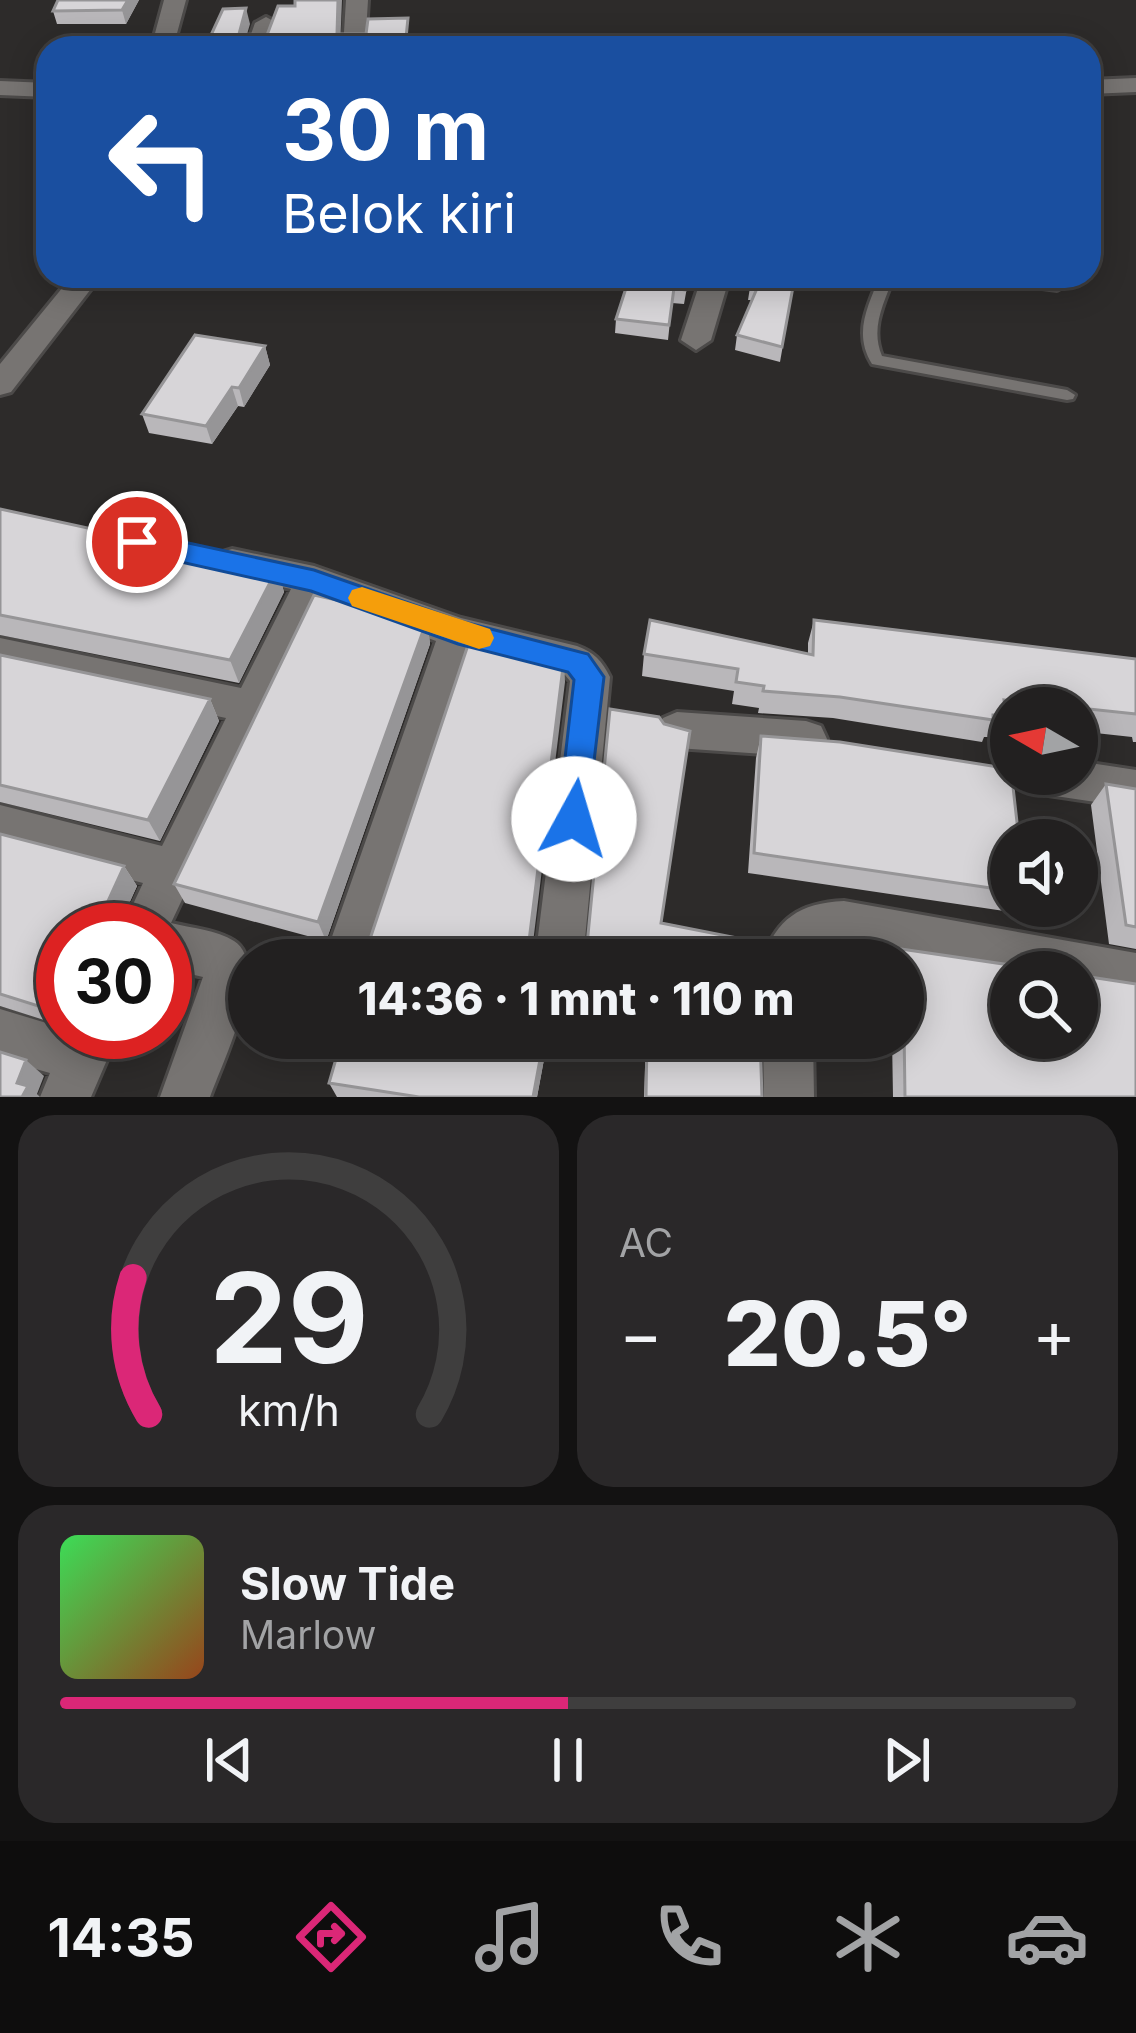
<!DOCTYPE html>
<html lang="id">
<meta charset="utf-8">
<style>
:root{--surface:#222020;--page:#2a2829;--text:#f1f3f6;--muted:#a2a3a5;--line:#3f3e3e;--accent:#db2777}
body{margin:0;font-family:Inter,sans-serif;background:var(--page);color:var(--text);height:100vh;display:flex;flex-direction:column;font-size:45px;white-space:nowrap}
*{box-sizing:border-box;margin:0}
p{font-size:39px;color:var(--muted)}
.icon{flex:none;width:66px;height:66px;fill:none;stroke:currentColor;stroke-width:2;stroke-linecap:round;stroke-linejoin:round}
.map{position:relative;height:1097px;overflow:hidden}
.details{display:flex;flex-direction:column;gap:18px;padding:18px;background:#131212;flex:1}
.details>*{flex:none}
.top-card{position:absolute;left:36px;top:36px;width:1065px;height:252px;border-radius:36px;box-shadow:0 6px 30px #0003,0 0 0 3px var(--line);background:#1a4fa0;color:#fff;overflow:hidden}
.needle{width:78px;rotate:279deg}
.controls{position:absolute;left:990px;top:687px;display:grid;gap:24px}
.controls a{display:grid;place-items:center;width:108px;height:108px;border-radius:50%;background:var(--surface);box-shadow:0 6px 30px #0003,0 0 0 3px var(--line);font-size:60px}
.speed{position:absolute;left:36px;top:903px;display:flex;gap:24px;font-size:60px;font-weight:700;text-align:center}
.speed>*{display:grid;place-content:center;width:156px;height:156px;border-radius:50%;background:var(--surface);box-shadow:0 6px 30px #0003,0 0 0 3px var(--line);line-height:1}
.speed .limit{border:18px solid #d22;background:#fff;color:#111}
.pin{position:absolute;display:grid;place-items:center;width:102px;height:102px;color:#fff;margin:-51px;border:6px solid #fff;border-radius:50%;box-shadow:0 3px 12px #0007}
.me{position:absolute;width:132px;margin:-66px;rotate:6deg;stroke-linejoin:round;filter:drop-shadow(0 0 9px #0008)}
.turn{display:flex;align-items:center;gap:42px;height:252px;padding:0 48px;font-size:54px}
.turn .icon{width:156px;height:156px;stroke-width:2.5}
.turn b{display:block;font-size:84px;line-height:102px}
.big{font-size:90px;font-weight:800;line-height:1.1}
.details .tile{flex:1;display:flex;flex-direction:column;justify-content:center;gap:18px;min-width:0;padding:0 42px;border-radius:36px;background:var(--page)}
.details .dial{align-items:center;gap:0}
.dial svg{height:312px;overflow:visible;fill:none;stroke:var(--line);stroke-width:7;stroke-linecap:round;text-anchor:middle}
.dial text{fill:var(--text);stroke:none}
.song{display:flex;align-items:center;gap:36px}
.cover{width:144px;height:144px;border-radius:18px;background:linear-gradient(135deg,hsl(130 70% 55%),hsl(20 70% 35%))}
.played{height:12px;border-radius:6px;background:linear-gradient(90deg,var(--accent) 50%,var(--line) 50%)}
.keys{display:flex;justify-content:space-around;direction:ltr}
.heat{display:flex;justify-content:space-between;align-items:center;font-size:66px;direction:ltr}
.details .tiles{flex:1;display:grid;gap:18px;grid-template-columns:1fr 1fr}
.tile:last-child{grid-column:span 2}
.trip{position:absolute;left:228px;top:939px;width:696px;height:120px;border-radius:60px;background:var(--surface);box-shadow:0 6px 30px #0003,0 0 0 3px var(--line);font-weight:800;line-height:120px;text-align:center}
.dock{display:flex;height:192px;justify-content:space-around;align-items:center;background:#0e0d0d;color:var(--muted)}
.dock .icon{width:84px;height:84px}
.dock .on{color:var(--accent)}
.dock b{font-size:54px;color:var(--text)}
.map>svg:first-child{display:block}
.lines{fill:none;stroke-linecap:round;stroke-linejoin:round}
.lane-casing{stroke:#4c4a49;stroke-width:6}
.street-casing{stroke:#4c4a49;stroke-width:6}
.lane{fill:#777472;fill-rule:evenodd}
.street{fill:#777472;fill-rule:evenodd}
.wall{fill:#b9b7ba}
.shaded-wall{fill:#969597}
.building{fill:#d7d5d8;stroke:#969597;stroke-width:3}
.route{fill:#1a73e8;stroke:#114b97;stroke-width:3}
.slow{fill:#f59e0b}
</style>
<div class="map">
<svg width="1136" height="1097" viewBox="0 0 1136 1097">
<rect width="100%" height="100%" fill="#2d2b2a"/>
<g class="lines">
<defs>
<path id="lane" d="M880,276h14c-10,27 -24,52 -12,80l185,34 8,5 -2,4 -6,1 -195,-36c-19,-31 -4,-58 8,-88z
M976,276c28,0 64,-3 88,10l-7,4 -74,-10z"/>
<path id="street" d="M164,0h22l-13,48h-22z
M346,0h22l-3,48h-22z
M266,17l11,6 -9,25h-22l9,-25z
M1136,78v14l-47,2v-14z
M0,81l48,2v14l-48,-2z
M72,276h29l-90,116 -11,3v-31z
M702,276h28l-19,64 -15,10 -15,-10z
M232,549l82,17 147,52 116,28c17,6 25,15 33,31l-27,283h-48l35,-279 -5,-6 -94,-23 -102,308h-36l-5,-12 108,-307 -112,-42 -153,324c20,5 46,7 63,18 37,23 -12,122 -24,156h-50l43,-120 -38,-9v-38h-44l22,-47 -143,-38v-40l162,41 64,-128 -226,-48v-32l241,50 50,-99 -72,-16 -5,-10 5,-10z
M677,712l129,9 15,5 6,13 -6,13 -15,5 -129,-9 -14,-6 -6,-12 6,-12z
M1077,761l59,9v38l-101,-15 -15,-6 -6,-13h63z
M844,901l292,52v48l-59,-11v-18h-66v5l-167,-32 -24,3 -10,12h-48c15,-41 37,-57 82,-59z
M0,1009l63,19v4h56l-28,65h-51l10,-24 -50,-14z
M763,1038h50l1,59h-50z"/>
</defs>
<use href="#lane" class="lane-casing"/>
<use href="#street" class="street-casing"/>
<use href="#lane" class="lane"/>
<use href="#street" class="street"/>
</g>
<path class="wall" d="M58,0h81l-13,24h-69l-4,-13z
M689,276l-5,28 -12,-1 -4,37 -53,-7 1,-14z
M732,276h63l-15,86 -45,-12 2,-15 15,-35h-4l3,-19 -17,-2z
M265,346l5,19 -26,42 -6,-1 -26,38 -63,-11 -7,-19z
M0,509l277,60 7,23 -45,91 -239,-48z
M427,620l3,24 -104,297 -141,-38 -11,-19z
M814,620l322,39v83h-3l-1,-5 -55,-6v-23h-66v16l-9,-1 -7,14h-11l-2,5 -149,-24 -75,-5 1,-5 -27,-4 2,-13 -92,-15 2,-22 164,-1v-10z
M0,655l210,44 9,22 -59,120 -160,-39z
M761,736l250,104v66h5l-5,6 -263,-39 8,-115z
M1106,784l30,5v160l-27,-5 -18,-139z
M0,834l124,32 13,20 -15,33 -59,11v96l-63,-20z
M661,923l116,37h-191l1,-15z
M342,1038h206l-11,59h-200l-8,-14z
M646,1038h114l2,59h-118z
M892,1038h11l233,59h-243z"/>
<path class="shaded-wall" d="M128,0h11l-13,24 -4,-14z
M338,0h4l-2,48 -3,-14z
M246,8l4,16 -7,24 -4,-14z
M265,346l5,19 -26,42 -5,-19z
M232,387l6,19 -26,38 -6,-18z
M277,569l7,23 -45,91 -9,-23z
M427,620l3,24 -104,297 -8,-19z
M564,659l1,23 -34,277 -2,-18z
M210,699l9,22 -59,120 -12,-21z
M124,866l13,20 -15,33 8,11h-18l-9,-18z
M544,1038h4l-11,59h-4z
M26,1060l18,16 -7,18 3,3h-18l-5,-14z"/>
<path class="building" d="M58,0h70l-6,10 -69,1z
M295,0h43l-1,34h29l2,-15 40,-1 -3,30h-200l18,-39 23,-1 -7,26 28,1 11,-29h17z
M634,276h54l-3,14 -11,-2 -5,37 -53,-6 10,-31z
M752,276h43l-13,71 -45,-12 21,-49 -8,-1z
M195,335l70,11 -26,42 -7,-1 -26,39 -64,-12z
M0,509l277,60 -47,91 -230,-45z
M314,595l113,25 -109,302 -144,-38z
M650,620l163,35 1,-35 322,39v55l-132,-14 2,15h-13v5l-153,-23 -77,-6 1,-5 -28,-4 2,-13 -94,-15z
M470,639l94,20 -35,282 14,5 -3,14h-177z
M0,655l210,44 -62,121 -148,-35z
M610,709l49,8 5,7 26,7 -29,192 117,23 -1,14h-112l-78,-15z
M761,736l79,6 171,27 8,71h-8v51l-257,-38z
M1106,784l30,5v138l-10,-2z
M0,834l124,32 -21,46 17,3 -8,15h-49v80h-12l-51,-16z
M901,949l157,23h-47v66h66v-63l59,9v113h-231l-2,-137h-2z
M342,1038h202l-11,59h-114l-90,-14z
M647,1038h113l2,59h-116z
M0,1052l26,8 -9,23 11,3 -6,11h-22z"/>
<path class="route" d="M137,532l177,38 146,51 128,33 16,23 -18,152 -12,5 -11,-5 -5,-10 16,-139 -6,-8 -110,-28 -147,-53 -184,-41 -3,-8z"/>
<path class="slow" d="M362,587l128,42 4,9 -4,8 -11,3 -127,-43 -4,-8 4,-8z"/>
</svg>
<div class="controls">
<a><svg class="needle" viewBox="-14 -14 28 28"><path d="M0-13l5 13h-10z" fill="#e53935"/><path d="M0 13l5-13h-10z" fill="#a2a3a5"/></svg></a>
<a><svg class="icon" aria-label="sound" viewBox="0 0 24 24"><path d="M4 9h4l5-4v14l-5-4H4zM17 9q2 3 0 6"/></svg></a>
<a><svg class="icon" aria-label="search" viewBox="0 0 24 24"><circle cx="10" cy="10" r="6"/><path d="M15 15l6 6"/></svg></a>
</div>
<div class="speed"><div class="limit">30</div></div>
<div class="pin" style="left:137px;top:542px;background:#d93025"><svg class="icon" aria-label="arrive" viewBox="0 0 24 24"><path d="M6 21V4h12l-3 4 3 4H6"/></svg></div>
<svg class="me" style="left:574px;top:819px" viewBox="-20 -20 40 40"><circle r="19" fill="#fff"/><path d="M0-13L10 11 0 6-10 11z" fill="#1a73e8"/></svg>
<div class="trip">14:36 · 1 mnt · 110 m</div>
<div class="top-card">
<div class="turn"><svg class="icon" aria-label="left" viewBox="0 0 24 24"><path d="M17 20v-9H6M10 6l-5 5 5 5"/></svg><div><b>30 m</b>Belok kiri</div></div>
</div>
</div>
<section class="details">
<div class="tiles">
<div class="tile dial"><svg viewBox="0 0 100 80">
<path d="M14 69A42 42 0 1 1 86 69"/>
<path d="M14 69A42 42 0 0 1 10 34" stroke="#db2777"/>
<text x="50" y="56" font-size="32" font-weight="700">29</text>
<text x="50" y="72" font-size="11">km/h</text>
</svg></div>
<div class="tile"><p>AC</p>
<div class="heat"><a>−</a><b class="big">20.5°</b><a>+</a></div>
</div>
<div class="tile">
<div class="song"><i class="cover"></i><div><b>Slow Tide</b><p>Marlow</p></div></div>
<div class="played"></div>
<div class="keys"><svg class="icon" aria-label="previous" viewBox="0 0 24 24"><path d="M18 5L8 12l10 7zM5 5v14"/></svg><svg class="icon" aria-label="pause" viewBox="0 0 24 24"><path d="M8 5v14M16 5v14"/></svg><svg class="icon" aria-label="next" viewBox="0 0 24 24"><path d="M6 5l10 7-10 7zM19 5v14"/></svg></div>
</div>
</div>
</section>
<nav class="dock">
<b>14:35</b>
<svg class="icon on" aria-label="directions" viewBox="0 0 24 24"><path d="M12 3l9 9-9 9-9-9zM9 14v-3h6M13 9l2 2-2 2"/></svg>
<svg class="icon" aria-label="music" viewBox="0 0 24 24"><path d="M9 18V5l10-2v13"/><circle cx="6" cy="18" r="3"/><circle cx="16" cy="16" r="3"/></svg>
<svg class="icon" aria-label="phone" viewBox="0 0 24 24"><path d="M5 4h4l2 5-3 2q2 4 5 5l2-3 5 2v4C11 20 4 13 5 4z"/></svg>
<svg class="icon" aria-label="climate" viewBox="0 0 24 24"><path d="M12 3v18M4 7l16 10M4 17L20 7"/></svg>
<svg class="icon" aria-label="car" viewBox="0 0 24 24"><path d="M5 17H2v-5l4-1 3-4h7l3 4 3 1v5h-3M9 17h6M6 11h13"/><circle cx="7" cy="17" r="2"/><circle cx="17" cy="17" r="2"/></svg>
</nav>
